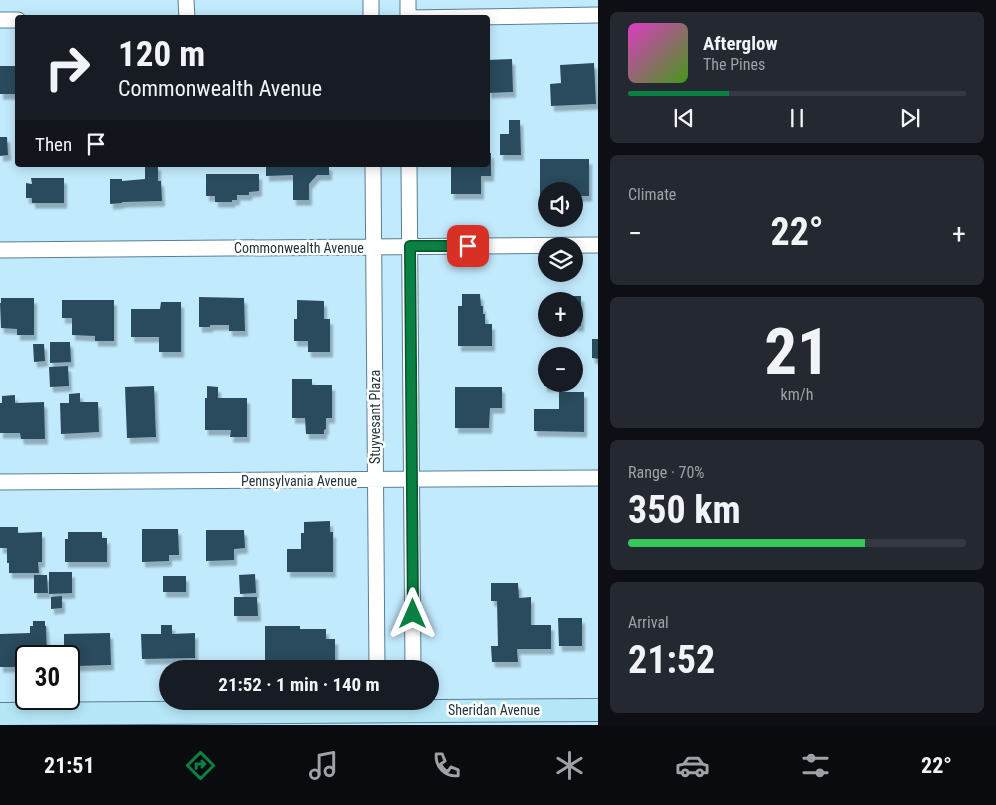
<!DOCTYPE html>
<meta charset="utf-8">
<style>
:root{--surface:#171b24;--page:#242831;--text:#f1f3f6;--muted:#9ea1a6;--line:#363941;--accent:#0b8043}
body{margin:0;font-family:"Roboto Condensed",sans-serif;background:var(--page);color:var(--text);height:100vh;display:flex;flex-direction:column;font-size:19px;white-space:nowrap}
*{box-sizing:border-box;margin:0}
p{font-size:16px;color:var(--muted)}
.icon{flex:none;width:28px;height:28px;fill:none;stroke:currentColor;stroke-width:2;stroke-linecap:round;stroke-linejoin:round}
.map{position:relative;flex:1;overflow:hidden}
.drawer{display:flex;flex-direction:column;gap:12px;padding:12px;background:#0d0f14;width:398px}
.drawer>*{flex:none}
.hud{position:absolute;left:15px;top:15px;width:475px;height:152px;border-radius:5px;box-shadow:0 2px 12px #0003;background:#171b24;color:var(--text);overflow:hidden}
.controls{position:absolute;left:538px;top:182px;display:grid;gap:10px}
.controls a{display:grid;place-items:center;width:45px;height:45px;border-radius:50%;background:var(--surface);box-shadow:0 2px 12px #0003;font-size:25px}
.speed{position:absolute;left:15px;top:645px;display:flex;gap:10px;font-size:25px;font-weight:700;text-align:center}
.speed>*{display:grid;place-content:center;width:65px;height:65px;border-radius:50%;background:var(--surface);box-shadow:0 2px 12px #0003;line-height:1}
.speed .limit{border:2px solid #111;border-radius:8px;background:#fff;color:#111}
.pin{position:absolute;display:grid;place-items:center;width:42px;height:42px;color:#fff;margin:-21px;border-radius:10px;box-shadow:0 2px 8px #0006}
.me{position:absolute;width:55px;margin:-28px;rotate:0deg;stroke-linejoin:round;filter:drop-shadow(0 0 4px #0008)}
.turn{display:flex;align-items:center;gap:18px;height:105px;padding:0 20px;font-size:22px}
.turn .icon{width:65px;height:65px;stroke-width:2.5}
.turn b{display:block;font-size:35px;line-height:42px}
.then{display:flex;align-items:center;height:48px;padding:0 20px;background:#0003;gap:10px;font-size:19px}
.big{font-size:38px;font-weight:700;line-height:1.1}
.drawer .tile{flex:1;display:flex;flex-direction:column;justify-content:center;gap:8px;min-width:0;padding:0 18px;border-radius:8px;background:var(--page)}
.drawer .dial{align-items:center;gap:0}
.dial b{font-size:65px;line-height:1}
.song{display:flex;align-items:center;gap:15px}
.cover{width:60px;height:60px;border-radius:8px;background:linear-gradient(135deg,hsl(310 70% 55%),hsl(100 70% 35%))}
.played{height:5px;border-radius:2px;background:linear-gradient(90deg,var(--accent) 30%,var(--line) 30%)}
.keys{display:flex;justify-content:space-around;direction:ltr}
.heat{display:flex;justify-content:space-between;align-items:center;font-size:28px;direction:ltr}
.charge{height:8px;border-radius:4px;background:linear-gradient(90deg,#34c759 70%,var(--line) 0)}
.trip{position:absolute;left:159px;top:660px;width:280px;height:50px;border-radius:25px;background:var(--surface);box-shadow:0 2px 12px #0003;font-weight:700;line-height:50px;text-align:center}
.tabs{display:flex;height:80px;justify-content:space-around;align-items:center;background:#090b0e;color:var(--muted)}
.tabs .icon{width:35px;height:35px}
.tabs .on{color:var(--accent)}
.tabs b{font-size:22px;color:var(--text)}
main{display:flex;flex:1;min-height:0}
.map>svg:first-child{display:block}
.building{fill:#294c5d;filter:url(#shadow)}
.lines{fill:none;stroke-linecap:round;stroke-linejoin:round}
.street-casing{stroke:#5a7f91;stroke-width:17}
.secondary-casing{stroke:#5a7f91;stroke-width:24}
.street{stroke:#fff;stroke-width:15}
.secondary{stroke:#b6e7f7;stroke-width:22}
.route-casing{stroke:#07532c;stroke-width:12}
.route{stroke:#0b8043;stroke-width:9}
.labels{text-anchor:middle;stroke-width:5;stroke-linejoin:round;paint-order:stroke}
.street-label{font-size:14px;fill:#25353d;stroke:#fff}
</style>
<main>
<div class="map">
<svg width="599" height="725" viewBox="0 0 599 725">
<defs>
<filter id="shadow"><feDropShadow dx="3" dy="5.5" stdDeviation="1" flood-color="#0004"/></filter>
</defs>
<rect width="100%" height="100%" fill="#c2eafd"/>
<path class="building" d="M512,59l1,33 -25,1v-33z
M594,63l2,41 -45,2 -1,-22 11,-1 -1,-18z
M0,66h18v28h-18z
M509,120h11l1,35h-21v-21h9z
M0,137h7l1,18 -8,1z
M488,153h3v23h-10v18h-30v-29h37z
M540,159h49v37h-15v-5h-28v5h-6z
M145,165h13v16h3l1,20 -40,1v1l-12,1v-25h12v2l23,-2z
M266,165h63v10h-12l-8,9v16h-16v-25l-27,1z
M206,174h53v17l-10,1v3h-12v5h-5v2h-17v-6h-9z
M31,178h33v25h-32v-5h-6v-15l6,1z
M462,294h18l1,12h2v8h2v10h7v22h-34v-40h4z
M550,296h31v30h-7v-25h-24z
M199,297l45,1 1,33h-16v-6h-19v2h-11z
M1,298h33v37h-17v-6l-16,-1 -1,-25h1z
M62,300h52v41h-19v-5l-23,-1v-17h-10z
M297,300l27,1v18h6v33h-22v-11h-14v-22h3z
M161,302h20v50h-22v-15h-28v-28h29z
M592,339h7v20l-7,-1z
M50,342h20l1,20 -21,1z
M33,344h11l1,17 -11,1z
M68,366l1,20 -19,1 -1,-20z
M544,366h2v18h19v2h-21z
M292,379h20v6h20v33h-6v11l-2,1v4h-18l-1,-16h-13z
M154,386l2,51 -29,1 -2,-51z
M207,386l11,1v11h29v39h-17l1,-7h-26v-32h2z
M455,387h47v21h-12l-1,20h-34z
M559,392h25v40l-50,-1v-22h25z
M80,393v9h18l1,30 -38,2 -1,-31h9v-9z
M15,395v8l29,-1 1,37h-24l-1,-6h-20v-30h2v-7z
M330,521v11h3v40h-46v-23h14v-16h3v-11z
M0,527h18v6l24,-1v30h-4l1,11h-30v-10h-2v-15h-7z
M142,529h36l1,26h-10v6l-27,1z
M206,530h38l1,18 -11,1v11l-28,1z
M68,532h34v6h5v24h-42v-23h3z
M49,572h23v21l-23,1z
M255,574l1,19 -16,1 -1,-19z
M34,575h13l1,18h-14z
M163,576h23v16h-23z
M491,583h27l1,15 12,-1v28h20v24h-34l1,13h-26l-1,-16h7l-1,-45h-6z
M62,596v12l-11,1v-12z
M234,597h23l1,19h-24z
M558,618h24v28h-23z
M33,621h12v5h1l1,30h-21v11h-26v-33l30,-1v-7h3z
M161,625h11v9l23,-1v25l-53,1 -1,-25h20z
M265,626h35v3h26v10h9v21l-70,1z
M110,633l1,32 -35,1v-5h-7v-5h-5v-22z"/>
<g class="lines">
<defs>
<path id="street" d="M186,0l1,18
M371,0v18
M408,18l191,-3
M408,18v-18
M0,20h18
M373,165l4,504
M409,165l4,504
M0,250l599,-5
M0,482l599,-4"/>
<path id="secondary" d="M0,714l599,-4"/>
</defs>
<use href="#street" class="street-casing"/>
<use href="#secondary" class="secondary-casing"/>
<use href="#street" class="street"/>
<use href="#secondary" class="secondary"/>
</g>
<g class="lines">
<defs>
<path id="route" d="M413,614l-3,-368h58"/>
</defs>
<use href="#route" class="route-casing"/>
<use href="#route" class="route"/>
</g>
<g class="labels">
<g class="street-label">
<text x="299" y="253">Commonwealth Avenue</text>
<text transform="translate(375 417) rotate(-90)" y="5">Stuyvesant Plaza</text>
<text x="299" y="486">Pennsylvania Avenue</text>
<text x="494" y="715">Sheridan Avenue</text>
</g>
</g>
</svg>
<div class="controls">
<a><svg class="icon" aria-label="sound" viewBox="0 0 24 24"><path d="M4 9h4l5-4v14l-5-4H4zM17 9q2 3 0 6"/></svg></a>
<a><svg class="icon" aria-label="layers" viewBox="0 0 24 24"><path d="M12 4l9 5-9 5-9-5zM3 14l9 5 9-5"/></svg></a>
<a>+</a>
<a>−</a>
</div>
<div class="speed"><div class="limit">30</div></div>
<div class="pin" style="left:468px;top:246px;background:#d93025"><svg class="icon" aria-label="arrive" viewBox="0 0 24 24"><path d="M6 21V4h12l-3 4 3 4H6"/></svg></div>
<svg class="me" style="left:413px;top:614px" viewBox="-20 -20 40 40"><path d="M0-17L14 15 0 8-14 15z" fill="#0b8043" stroke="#fff" stroke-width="4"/></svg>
<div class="trip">21:52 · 1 min · 140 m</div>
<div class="hud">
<div class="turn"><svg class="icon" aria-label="right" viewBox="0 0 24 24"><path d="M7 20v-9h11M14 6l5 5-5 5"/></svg><div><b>120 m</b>Commonwealth Avenue</div></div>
<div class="then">Then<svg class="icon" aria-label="arrive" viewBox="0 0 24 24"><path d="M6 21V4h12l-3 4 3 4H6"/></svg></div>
</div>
</div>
<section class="drawer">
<div class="tile">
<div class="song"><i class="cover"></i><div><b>Afterglow</b><p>The Pines</p></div></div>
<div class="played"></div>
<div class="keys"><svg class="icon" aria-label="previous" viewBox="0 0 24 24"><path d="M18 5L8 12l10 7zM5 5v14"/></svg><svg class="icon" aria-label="pause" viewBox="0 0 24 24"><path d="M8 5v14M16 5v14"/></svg><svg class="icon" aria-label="next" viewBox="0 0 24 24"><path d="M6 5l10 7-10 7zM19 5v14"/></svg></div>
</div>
<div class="tile"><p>Climate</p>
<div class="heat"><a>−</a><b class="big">22°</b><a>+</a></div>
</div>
<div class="tile dial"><b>21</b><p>km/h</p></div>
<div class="tile"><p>Range · 70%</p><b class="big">350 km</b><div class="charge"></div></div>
<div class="tile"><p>Arrival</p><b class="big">21:52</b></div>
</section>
</main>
<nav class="tabs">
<b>21:51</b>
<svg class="icon on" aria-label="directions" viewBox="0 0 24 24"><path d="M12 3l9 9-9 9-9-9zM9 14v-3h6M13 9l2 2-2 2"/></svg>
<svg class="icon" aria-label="music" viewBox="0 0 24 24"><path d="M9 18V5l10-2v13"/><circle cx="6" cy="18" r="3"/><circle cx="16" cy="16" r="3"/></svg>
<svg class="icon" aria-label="phone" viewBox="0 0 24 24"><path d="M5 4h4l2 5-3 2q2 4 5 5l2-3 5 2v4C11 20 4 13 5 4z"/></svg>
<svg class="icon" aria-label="climate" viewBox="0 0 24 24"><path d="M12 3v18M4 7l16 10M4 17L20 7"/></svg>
<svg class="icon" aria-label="car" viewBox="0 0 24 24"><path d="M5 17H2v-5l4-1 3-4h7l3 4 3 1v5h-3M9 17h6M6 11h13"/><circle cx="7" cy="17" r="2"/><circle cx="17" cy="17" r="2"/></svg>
<svg class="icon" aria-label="filters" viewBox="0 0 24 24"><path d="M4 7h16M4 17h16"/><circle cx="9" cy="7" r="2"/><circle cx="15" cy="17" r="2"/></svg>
<b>22°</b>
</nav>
